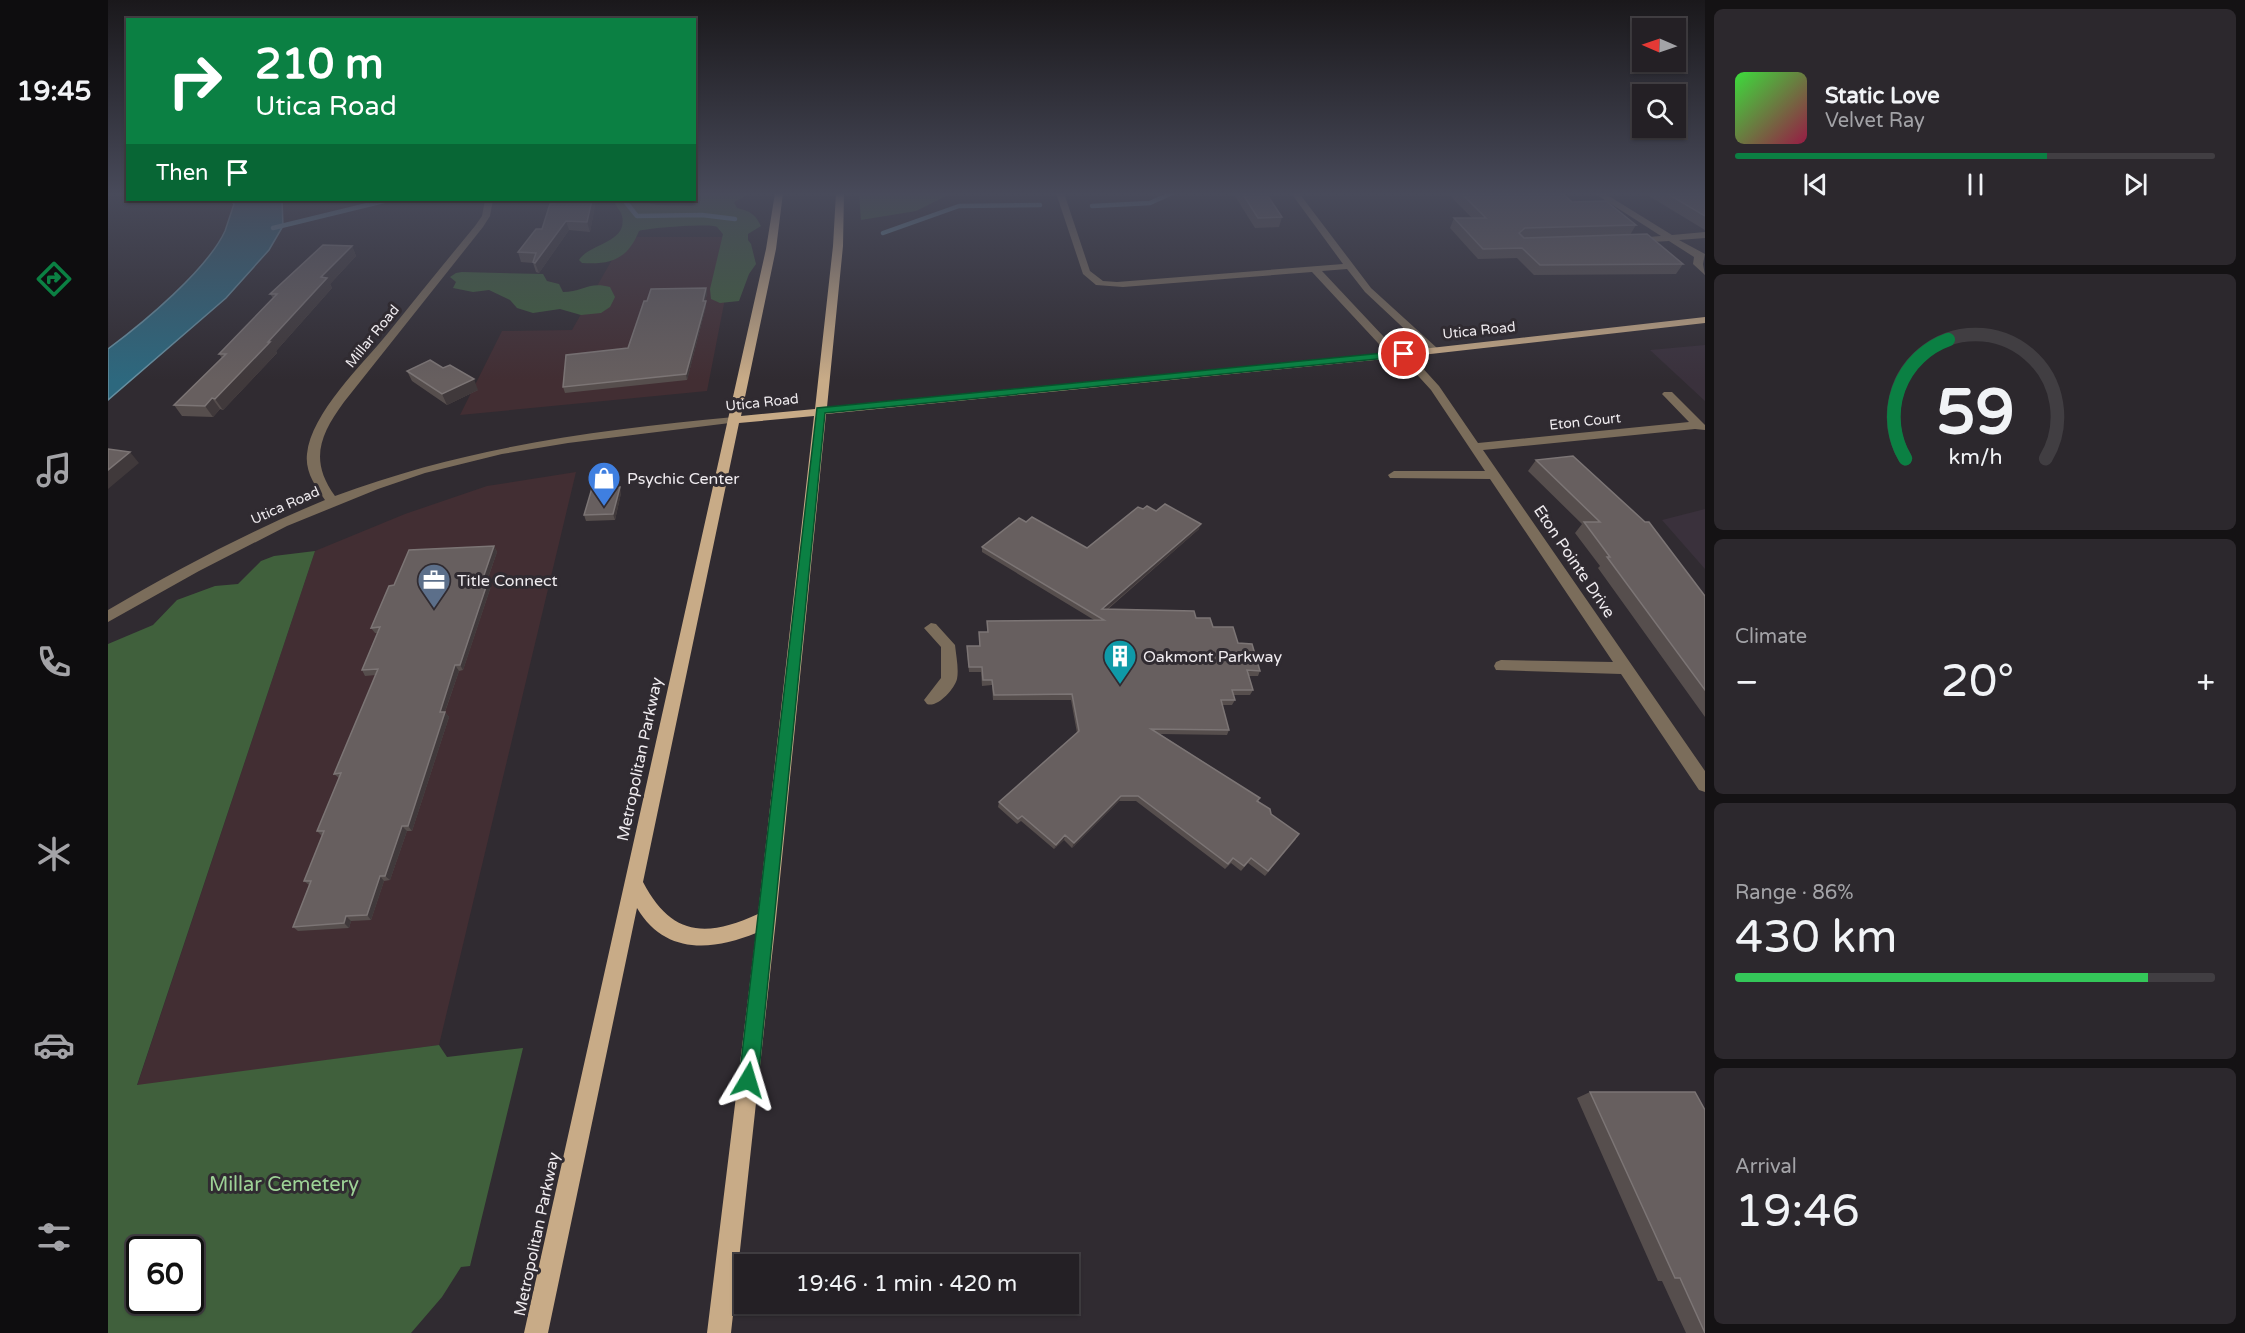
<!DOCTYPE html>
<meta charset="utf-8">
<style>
:root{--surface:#242025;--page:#2c282d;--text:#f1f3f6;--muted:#a3a3a7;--line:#413e42;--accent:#0b8043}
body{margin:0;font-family:"Varela Round",sans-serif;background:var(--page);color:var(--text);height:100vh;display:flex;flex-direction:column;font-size:22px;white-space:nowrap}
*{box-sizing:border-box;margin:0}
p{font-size:20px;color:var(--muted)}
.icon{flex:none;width:33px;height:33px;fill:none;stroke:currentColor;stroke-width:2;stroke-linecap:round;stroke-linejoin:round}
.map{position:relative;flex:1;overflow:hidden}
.drawer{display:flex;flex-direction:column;gap:9px;padding:9px;background:#141214;width:540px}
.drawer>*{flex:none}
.banner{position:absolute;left:18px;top:18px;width:570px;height:183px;border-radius:0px;box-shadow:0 2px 4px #0004,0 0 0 2px var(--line);background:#0b8043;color:#fff;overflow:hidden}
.needle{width:39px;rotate:272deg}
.fabs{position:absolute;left:1524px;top:18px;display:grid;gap:12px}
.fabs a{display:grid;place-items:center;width:54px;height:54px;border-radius:0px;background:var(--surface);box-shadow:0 2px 4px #0004,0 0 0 2px var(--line);font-size:30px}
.speed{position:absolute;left:18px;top:1236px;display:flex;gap:12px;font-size:30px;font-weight:700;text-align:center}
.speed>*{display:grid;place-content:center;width:78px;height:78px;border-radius:50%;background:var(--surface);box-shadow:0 2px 4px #0004,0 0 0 2px var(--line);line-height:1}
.speed .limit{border:3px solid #111;border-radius:9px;background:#fff;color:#111}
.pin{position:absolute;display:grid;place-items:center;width:51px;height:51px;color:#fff;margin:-26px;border:3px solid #fff;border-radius:50%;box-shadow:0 2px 6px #0007}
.me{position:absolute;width:66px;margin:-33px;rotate:7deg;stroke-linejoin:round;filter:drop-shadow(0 0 4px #0008)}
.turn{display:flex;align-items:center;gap:21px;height:126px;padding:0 30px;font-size:27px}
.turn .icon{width:78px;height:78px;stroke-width:2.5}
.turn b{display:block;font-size:42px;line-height:51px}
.then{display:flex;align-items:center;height:57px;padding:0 30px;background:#0003;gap:12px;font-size:22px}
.big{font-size:45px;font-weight:600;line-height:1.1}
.drawer .tile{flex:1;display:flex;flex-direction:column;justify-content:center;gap:9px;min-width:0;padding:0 21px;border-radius:9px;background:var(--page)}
.drawer .dial{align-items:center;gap:0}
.dial svg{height:156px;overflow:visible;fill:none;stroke:var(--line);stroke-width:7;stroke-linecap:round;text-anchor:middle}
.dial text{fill:var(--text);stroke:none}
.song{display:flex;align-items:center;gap:18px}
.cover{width:72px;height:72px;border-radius:9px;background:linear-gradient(135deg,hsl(120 70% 55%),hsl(340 70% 35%))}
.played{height:6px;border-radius:3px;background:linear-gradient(90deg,var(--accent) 65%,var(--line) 65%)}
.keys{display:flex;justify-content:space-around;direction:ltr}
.heat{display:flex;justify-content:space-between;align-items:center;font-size:33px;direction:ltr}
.charge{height:9px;border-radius:4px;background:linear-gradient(90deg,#34c759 86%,var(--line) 0)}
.trip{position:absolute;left:626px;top:1254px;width:345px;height:60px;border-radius:0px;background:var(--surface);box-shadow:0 2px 4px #0004,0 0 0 2px var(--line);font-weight:600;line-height:60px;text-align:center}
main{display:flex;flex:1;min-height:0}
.dock{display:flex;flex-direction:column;width:108px;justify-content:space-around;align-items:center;background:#0e0d0f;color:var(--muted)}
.dock .icon{width:42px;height:42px}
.dock .current{color:var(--accent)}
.dock b{font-size:27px;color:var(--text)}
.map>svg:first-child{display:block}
.commercial{fill:#422e33}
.built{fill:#3a313c}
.green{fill:#40603c;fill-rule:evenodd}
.water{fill:#2d687e;stroke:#678fa0;stroke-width:1.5}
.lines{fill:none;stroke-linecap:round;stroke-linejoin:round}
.stream{stroke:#678fa0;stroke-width:4.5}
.minor{fill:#7b6d5b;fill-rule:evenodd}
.major{fill:#c8ab87;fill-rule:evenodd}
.wall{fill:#564e4d}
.shaded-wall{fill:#40393b}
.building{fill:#675f5f;stroke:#7c7575;stroke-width:1.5}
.route{fill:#0b8043;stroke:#07532c;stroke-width:1.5}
.labels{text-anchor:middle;stroke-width:6;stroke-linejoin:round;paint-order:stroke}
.far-street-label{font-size:14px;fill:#efebef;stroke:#302b31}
.poi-label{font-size:16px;fill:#efebef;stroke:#302b31;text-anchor:start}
.street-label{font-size:16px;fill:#efebef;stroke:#302b31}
.near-park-label{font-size:20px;fill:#9dd296;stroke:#302b31}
</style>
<main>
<nav class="dock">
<b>19:45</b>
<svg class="icon current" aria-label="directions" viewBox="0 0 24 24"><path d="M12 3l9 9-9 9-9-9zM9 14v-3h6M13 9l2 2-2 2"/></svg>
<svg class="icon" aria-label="music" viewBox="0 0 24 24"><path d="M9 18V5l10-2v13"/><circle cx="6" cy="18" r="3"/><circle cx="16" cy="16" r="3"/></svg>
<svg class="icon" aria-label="phone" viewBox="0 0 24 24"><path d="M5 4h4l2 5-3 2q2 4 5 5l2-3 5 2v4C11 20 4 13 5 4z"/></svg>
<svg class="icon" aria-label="climate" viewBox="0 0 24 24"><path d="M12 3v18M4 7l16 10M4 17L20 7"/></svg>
<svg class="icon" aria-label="car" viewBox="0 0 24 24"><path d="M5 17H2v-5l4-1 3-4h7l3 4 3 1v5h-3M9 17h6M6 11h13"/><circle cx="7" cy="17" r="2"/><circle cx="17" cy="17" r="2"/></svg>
<svg class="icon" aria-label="filters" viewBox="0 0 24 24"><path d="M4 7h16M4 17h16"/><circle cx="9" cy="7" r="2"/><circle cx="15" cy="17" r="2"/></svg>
</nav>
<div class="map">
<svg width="1597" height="1333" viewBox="0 0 1597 1333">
<rect width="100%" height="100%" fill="#302b31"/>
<path class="commercial" d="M517,237h112l-30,154 -247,24 42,-84 70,-1z
M468,472l-137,573 -302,41 178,-535 90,-37 82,-28z"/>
<path class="built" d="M1597,345v56l-55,-51z
M1597,509v60l-43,-49z"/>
<path class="green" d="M592,193h51l-17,9 3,6c13,3 18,6 24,18l-13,8v6l3,4 5,20 -7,10 -10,27 -19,2 -9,-4 -1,-10 13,-55c-1,-1 -5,-6 -6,-7 -7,-4 -70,1 -78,4 -11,28 -28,34 -57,32l-3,-3c11,-17 49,-17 43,-44 -1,-5 -7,-11 -9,-16h32l6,4 8,1 33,1 8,-3z
M751,193h93l-36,18 -55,9z
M354,272l81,2 4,7 12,3 4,8c19,0 26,-11 47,-5l5,10 -5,10 -9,6 -20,2 -21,-6 -27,4 -16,-5 -7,-8 -21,-10 -16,2 -20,-4 3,-6 -6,-5 6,-4z
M207,551l-178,534 302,-40 8,12 76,-9 -53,218 -9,1 -19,30 -31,36h-303v-689l45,-19 24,-25 38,-14 23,-2 23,-23 13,-5zM32,1250h50v50h-50z"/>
<path class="water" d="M122,200h52l1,26 -14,24 -43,48 -118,102v-51c35,-26 99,-79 117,-118 3,-9 6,-18 9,-27z"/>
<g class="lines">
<path class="stream" d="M516,200l13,16 65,-1 33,4
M984,206l58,-3 22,-10
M165,228l115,-28
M775,233l76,-27 81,-1"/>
<path class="minor" d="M948,193h8l26,78 13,10 14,1 226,-18 -52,-71h8l72,95 66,60v4h-8l-64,-60 -18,-23 -25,2 77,82 9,-1 31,34 39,57 211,-21 -27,-28 2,-2h8l33,33v5l-10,-1 -212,21 222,321v21l-6,-2 -78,-116 -125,-4 -2,-4 2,-4 5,-2 112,2 -123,-183 -100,-1 -2,-3 6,-4h91l-54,-81 -31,-34 -9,1 -79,-85 -189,15 -27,-2 -13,-11z
M1486,193h10l68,42 33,-3v6l-26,2 26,14 -2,10 2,11 -12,-11 1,-7 -25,-16 -36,2 -1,-2 4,-3 25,-2z
M377,200h8l-3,16 -7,11 -139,175c-24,33 -35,58 -9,94 131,-49 261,-66 399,-79l6,3 -2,2 -170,21 -66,11 -77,19 -47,16 -91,37 -88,45 -91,51v-12c70,-41 142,-79 217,-110 -10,-14 -20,-28 -18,-46 4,-41 56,-90 81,-121 29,-36 58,-72 87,-107l7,-10z
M823,623l5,1 19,21c1,10 4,24 2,34 -3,11 -20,29 -30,25l-3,-4 17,-22v-31l-17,-19z"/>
<path class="major" d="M667,193h8l-7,56 -35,167 74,-7 18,-163 3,-53h8l-1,53 -16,161 568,-55 310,-35v6l-310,35 -569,56 -50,505 -45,414h-24l49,-400c-44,18 -91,22 -119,-25l-89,425h-24l242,-1084zM706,416l-56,498c-52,24 -87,22 -115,-32l96,-459z"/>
</g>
<path class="wall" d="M1125,193h33l16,24 -3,10 -24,1z
M1339,193h115l10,9 64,23 -6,10 53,29 -7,10 -142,1 -17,-17 -39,1 -28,-31 4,-10h18z
M1536,193h61v37z
M449,200h39l-6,32 -21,-2 -30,43 -3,-1 -3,-9 -12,-1 -3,-10 24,-23 14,-26z
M244,246l4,10 -26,28 2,4 -56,63 1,2 -54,57 -3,-1 -7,8 -31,-1 -8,-11 48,-47 -3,-4 54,-56 -3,-4z
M598,288l1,6 -2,7 1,5 -19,74 -122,13 -2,-6 65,-39 19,-47z
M299,371l71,19 -31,15 -35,-24z
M1428,460l169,136v121l-107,-149 2,-2 -25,-33 7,-9 -54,-53z
M513,493l-6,27 -29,1 -2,-6z
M1035,509l13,2 43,18 -92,81 89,8 42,25 22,28 -2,5h-9l4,14 -3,5h-16l1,5 -3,5h-10l7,25 -2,5 -67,-1 100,64 -2,4 38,37 -31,37 -17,-13 -7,8 -10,-8 -6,6 -89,-68h-17l-47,47 -8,-8 -10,9 -33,-28 -4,3 -19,-17 1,-5 78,-69 -6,-33h-78l-1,-15 -10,1 -1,-14h-12l-2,-21v-5h12v-14h8v-11l107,-1 -112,-68v-5l44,-25 61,26z
M386,546l3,6 -10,29 4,5 -28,84 -4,1 -14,41 4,5 -37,114h-5l-17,49 -6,1 -13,39 -20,1 -2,7 -51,3 -5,-4 16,-42 -5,-4 18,-45 -5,-5 22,-53 -5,-4 42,-99 -11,1 -3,-6 15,-37h-2l-4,-5 23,-43z
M1482,1092l115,18v223h-19l-24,-52h-4l-81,-183z"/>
<path class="shaded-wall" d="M484,200h4l-6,32 -3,-10z
M458,221l3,9 -30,43 -4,-10z
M244,246l4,10 -26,28 2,4 -56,63 1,2 -54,57 -8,-11 53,-57 53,-65z
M598,288l1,6 -3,12 -1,-5z
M598,301v5l-19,74 -1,-6z
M366,379l4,11 -31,15 -5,-11z
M104,398l8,11 -7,8 -8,-11z
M22,452l9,11 -31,26v-19z
M512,487l1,6 -6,27 -2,-6z
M1093,524l-2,5 -99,86 2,-6z
M386,546l3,6 -12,34 -3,-5z
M380,581l3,5 -28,84 -3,-5z
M347,665l4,6 -16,46 -3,-5z
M337,712l4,5 -37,114 -4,-5z
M1013,796l-2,5 -47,47 2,-5z
M294,826l5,5 -17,49 -5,-4z
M957,835l-1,5 -10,9 2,-4z
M272,876l4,5 -13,39 -4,-5z
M238,916l5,5 -2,7 -5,-5z"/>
<path class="building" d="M1134,193h24l16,24 -24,1z
M1353,193h101l10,9 34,-1 30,24 -111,3 -6,5 5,5 123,-4 36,30 -143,1 -18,-17 -39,1 -29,-31h32z
M1558,193h39v23z
M449,200h35l-5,22 -21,-1 -31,42 -2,-1 3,-9 -18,-1 18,-23h6l8,-25 6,-1z
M215,245l29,1 -31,31 6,1 -59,64h2l-55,57 -3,-1 -7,8 -31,-1 52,-51h-7l58,-60h-7z
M598,288l-3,13h3l-20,73 -123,13 3,-32 62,-7 16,-47h3l4,-12z
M322,360l13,8 7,-3 24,14 -32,15 -35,-23z
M0,449l22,3 -22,18z
M1465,456l72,66h4l56,74v94l-98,-133h3l-26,-35h16l-64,-62z
M512,487l-7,27 -29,1 8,-27z
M1057,504l36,20 -99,85 92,2 2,7h14l3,9h20l5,16 14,1 8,27 -13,-1 6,20h-21l3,10h-14l8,30 -78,-1 109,69 -3,3 13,8 1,5 28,20 -31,37 -17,-13 -7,8 -11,-8 -5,6 -90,-68h-17l-47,47 -9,-8 -9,10 -34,-29 -4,3 -19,-17 80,-71 -7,-37 -78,1 -2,-15h-9l-1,-13h-13l-2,-21h13l-1,-14h9l-1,-11 117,-1 -122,-73 37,-29 7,4 6,-5 55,31 51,-41 5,2 4,-3 9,5z
M386,546l-12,35h6l-28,84h-5l-15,47h5l-37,114h-6l-17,50h-5l-13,39 -21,1 -2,7 -51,4 18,-46h-7l20,-50h-7l24,-58 -7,1 44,-105 -16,1 18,-43 -9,1 18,-42 5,-1 15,-35z
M1482,1092h105l10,18v223l-25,-55h-5z"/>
<linearGradient id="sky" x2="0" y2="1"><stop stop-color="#1a181b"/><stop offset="0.51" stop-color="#484a5a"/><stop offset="1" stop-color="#484a5a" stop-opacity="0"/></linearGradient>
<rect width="1597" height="380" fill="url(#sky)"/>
<path class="route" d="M1296,351l5,3 -1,2 -583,57 -67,667 -3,7 -7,2 -6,-2 -3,-7 78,-672z"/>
<defs>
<symbol id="shop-pin" viewBox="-11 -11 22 30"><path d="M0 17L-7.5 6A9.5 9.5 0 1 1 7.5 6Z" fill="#3f7fe0" stroke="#302b31"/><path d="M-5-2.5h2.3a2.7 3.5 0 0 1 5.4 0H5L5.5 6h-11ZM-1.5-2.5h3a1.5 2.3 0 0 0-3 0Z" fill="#fff"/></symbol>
<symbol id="office-pin" viewBox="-11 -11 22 30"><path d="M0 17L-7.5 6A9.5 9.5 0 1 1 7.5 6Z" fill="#5c6f8a" stroke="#302b31"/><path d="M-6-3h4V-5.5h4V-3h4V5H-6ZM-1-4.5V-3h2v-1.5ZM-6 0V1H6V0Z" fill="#fff"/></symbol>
<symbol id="building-pin" viewBox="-11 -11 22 30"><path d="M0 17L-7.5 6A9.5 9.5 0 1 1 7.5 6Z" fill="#0f9aa8" stroke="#302b31"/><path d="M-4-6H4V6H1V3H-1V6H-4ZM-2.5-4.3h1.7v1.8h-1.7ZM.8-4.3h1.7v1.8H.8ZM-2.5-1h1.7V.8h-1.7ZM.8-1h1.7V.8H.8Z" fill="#fff"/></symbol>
</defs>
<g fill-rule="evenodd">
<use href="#shop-pin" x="477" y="459" width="38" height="52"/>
<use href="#office-pin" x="307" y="561" width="38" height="52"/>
<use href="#building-pin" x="993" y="637" width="38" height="52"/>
</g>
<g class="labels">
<g class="far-street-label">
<text transform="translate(1371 330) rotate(-6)" y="5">Utica Road</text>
<text transform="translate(264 336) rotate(-51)" y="5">Millar Road</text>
<text transform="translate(654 402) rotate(-6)" y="5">Utica Road</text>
<text transform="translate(1477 421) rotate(-6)" y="5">Eton Court</text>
<text transform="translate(177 505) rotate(-24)" y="5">Utica Road</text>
</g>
<g class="poi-label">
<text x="519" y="484">Psychic Center</text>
<text x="349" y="586">Title Connect</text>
<text x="1035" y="662">Oakmont Parkway</text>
</g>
<g class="street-label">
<text transform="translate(1467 561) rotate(56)" y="6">Eton Pointe Drive</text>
<text transform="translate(531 759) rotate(-78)" y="6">Metropolitan Parkway</text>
<text transform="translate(428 1234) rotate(-78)" y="6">Metropolitan Parkway</text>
</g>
<g class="near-park-label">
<text x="176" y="1191">Millar Cemetery</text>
</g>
</g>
</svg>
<div class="fabs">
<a><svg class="needle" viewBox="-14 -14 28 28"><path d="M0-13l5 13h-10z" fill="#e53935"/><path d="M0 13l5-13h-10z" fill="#a3a3a7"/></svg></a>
<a><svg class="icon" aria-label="search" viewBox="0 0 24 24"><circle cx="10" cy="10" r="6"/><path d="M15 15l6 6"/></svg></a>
</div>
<div class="speed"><div class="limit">60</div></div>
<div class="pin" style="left:1296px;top:354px;background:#d93025"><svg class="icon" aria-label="arrive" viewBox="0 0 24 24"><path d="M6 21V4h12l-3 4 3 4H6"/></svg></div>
<svg class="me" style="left:640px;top:1080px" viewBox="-20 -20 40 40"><path d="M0-17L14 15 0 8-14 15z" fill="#0b8043" stroke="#fff" stroke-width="4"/></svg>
<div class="trip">19:46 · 1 min · 420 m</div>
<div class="banner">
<div class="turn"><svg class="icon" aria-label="right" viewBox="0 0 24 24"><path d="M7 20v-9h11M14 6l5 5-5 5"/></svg><div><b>210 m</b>Utica Road</div></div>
<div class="then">Then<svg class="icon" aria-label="arrive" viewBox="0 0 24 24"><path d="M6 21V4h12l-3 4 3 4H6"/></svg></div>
</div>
</div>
<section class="drawer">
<div class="tile">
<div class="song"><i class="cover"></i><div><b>Static Love</b><p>Velvet Ray</p></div></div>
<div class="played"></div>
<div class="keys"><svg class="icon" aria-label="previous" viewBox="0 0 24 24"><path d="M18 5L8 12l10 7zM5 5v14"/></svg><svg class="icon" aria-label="pause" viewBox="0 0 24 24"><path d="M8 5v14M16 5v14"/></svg><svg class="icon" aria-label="next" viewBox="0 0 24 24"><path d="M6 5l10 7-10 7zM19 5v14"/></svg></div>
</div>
<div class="tile dial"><svg viewBox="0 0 100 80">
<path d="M14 69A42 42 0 1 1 86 69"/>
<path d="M14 69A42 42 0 0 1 36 8" stroke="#0b8043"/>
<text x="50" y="56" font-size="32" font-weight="700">59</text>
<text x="50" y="72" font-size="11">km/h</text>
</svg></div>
<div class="tile"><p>Climate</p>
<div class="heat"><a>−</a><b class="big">20°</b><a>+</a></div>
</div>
<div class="tile"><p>Range · 86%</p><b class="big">430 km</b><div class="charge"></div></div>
<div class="tile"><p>Arrival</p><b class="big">19:46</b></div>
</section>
</main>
